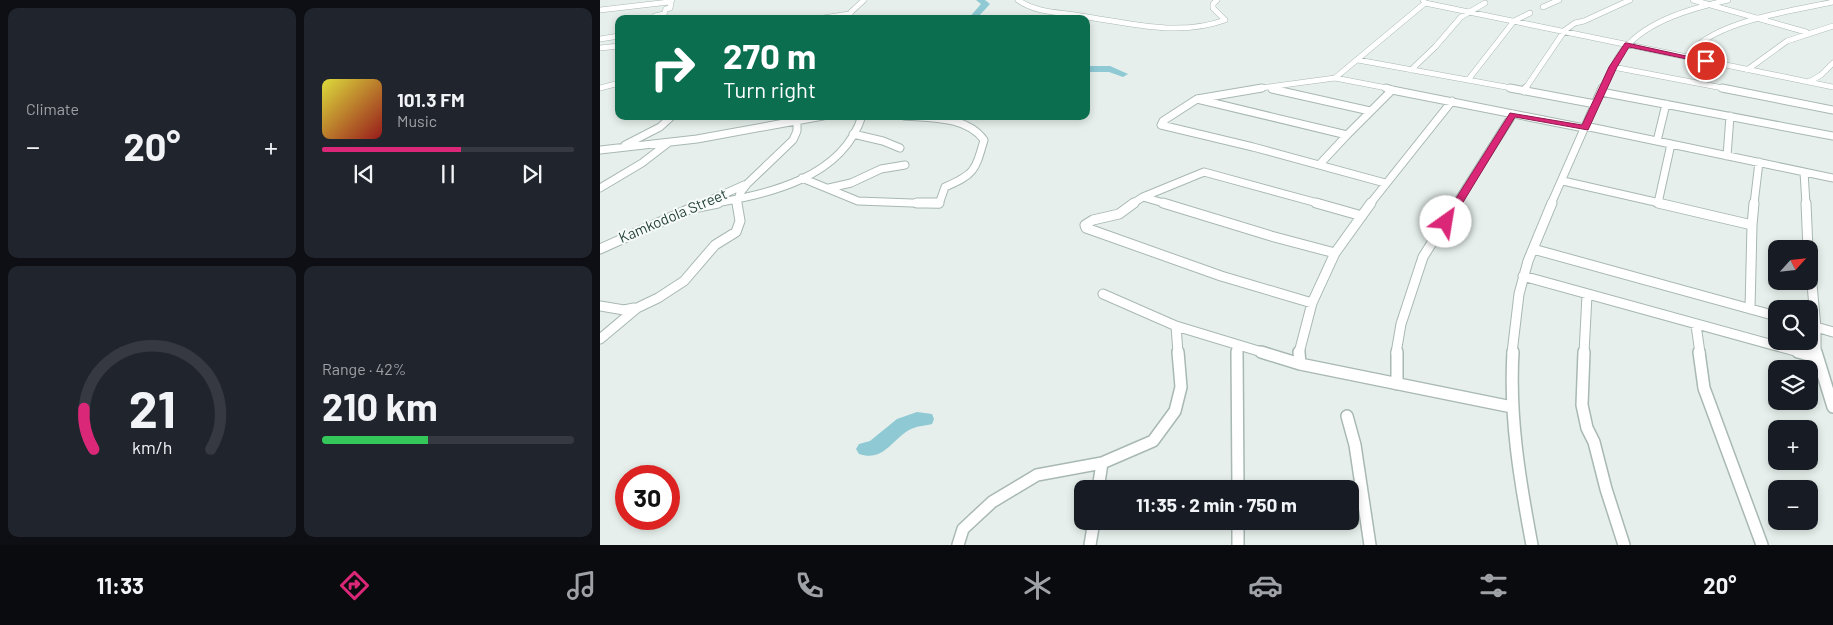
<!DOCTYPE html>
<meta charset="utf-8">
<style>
:root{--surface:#171b24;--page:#20242c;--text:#f1f3f6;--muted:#9ea1a6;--line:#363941;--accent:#db2777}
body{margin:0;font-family:Barlow,sans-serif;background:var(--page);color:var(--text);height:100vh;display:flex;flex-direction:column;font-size:19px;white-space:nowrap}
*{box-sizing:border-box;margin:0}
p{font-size:16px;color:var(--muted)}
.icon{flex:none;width:28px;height:28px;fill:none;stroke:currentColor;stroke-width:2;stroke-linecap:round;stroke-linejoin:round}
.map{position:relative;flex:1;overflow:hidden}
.drawer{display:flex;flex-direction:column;gap:8px;padding:8px;background:#0d0f14;width:600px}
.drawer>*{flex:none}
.top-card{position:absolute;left:15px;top:15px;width:475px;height:105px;border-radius:10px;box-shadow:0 2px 8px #0003;background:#0b6e4f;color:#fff;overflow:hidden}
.needle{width:32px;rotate:63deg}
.fabs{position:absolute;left:1168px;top:240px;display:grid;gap:10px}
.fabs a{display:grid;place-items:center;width:50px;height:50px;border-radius:10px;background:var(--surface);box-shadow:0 2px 8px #0003;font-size:25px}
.speed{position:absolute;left:15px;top:465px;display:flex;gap:10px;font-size:25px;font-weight:700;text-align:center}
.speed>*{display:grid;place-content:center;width:65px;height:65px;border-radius:50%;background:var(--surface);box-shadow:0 2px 8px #0003;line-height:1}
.speed .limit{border:8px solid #d22;background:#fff;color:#111}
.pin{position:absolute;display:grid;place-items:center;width:42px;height:42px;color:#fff;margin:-21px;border:2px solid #fff;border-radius:50%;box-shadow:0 1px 5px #0007}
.me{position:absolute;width:55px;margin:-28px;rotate:32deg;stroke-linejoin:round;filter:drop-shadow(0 0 4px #0008)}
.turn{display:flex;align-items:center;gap:18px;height:105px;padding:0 25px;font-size:22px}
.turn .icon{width:65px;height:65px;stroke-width:2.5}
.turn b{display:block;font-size:35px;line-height:42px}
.big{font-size:38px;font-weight:700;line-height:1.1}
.drawer .tile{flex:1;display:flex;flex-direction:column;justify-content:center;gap:8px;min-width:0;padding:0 18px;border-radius:10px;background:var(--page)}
.drawer .dial{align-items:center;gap:0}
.dial svg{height:130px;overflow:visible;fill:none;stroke:var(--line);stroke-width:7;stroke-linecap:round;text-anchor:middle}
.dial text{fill:var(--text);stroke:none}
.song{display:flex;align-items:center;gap:15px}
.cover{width:60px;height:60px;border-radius:8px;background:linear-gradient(135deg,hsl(60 70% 55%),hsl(0 70% 35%))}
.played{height:5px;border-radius:2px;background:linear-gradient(90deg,var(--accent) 55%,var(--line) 55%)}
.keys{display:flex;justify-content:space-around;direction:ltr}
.heat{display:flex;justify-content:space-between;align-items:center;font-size:28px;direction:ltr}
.charge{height:8px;border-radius:4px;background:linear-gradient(90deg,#34c759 42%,var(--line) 0)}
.drawer .tiles{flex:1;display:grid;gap:8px;grid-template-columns:repeat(2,1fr)}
.trip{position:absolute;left:474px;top:480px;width:285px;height:50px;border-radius:10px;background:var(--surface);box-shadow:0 2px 8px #0003;font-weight:700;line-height:50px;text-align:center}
.menu{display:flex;height:80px;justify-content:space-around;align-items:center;background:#090b0e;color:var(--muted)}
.menu .icon{width:35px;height:35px}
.menu .selected{color:var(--accent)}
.menu b{font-size:22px;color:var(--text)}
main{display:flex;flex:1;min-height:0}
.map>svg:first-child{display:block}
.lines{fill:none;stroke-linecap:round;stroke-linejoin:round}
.river{fill:#8ec9d4;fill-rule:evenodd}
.minor-far3-casing{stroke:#a8b8b2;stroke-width:6}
.minor-far2-casing{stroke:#a8b8b2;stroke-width:9}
.minor-far1-casing{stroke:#a8b8b2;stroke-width:11}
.minor-casing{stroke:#a8b8b2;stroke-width:14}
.minor-far3{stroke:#fff;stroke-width:5}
.minor-far2{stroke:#fff;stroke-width:7}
.minor-far1{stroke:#fff;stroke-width:9}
.minor{stroke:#fff;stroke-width:11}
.route{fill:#db2777;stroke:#8e194d}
.labels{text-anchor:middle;stroke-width:4;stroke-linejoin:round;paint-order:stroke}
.street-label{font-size:15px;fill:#24423a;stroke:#f7fbf9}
</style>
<main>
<section class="drawer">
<div class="tiles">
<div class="tile"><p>Climate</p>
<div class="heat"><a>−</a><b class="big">20°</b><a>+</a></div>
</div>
<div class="tile">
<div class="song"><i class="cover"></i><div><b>101.3 FM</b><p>Music</p></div></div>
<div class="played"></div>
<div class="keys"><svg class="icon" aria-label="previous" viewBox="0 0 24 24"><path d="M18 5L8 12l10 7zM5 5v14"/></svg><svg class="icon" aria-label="pause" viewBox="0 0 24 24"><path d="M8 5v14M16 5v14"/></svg><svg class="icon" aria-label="next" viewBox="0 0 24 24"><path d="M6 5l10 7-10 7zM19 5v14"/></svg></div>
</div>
<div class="tile dial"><svg viewBox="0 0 100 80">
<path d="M14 69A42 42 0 1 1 86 69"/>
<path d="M14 69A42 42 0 0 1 8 44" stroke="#db2777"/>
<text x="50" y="56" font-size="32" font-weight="700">21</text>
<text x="50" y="72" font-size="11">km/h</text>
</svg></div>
<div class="tile"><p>Range · 42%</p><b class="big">210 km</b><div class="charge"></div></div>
</div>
</section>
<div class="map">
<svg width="1233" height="545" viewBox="0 0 1233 545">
<rect width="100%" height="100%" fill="#e6efeb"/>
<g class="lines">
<path class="river" d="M376,0h9l5,4 -12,13 1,2h-11l13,-15z
M486,66h24l18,8 -5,3 -14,-5h-23z
M317,412l15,2 2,5 -2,5c-8,2 -16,2 -23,6 -18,11 -26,32 -50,24l-3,-5 3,-5 11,-3 27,-22z"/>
<defs>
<path id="minor-far3" d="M418,0c18,13 41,12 63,16 48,7 97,21 144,4l-12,-12v-4l4,-4
M823,0l2,3 408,84
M1093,0l113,32
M943,7l16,-7
M0,10l69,-8
M55,19v-3l9,-2 2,-5 4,-1 1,-5 -2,-1 3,-2
M217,19l32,-5
M247,19l4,-7 13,-12
M0,39l19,-3
M0,48l19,-2
M1088,57c19,-35 108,-47 145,-55
M758,60l159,29
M1013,67l115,22
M811,70l24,-23 26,-30 24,-14
M1147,70l40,-29 46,-15
M735,78l90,-75
M868,80l46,-59 16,-8
M1209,82l12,-7 12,-12
M0,88l19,-5
M653,89l82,-11 57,11
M672,89h2
M925,89l40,-59 10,-7 9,-2 46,-21
M1002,89c6,-13 12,-29 22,-40 24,-29 69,-41 104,-49"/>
<path id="minor-far2" d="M662,88l-65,11 150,36 45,-45
M786,88l6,2
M910,88l85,16
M1122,88l111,22
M672,89l98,22
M792,90l192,38
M924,91l2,-3
M1001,92l232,44
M597,99l-34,22 -2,4 92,22 132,36
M985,126l248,52
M253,134l30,7 17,7
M1057,141l9,-37
M25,145l35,-18 12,-11
M0,150l97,-11 126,-23
M1127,156l3,-40
M719,165l28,-30
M1204,172l2,32
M202,178l56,23 81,3 6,-17c30,-13 30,-16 39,-47 -17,-24 -54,-22 -80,-24
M963,181l101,23
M0,188l42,-25 26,-20
M229,188l22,-5 30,-14 24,-4
M543,197l24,7
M113,199l31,-14
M1058,203l13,-59
M111,204c56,-10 131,-25 151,-88
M137,204l3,-11 7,-9 46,-44 4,-9v-15
M532,204l11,-7 61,-25 117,32
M770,204l82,-103
M856,204l57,-90
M951,204l51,-116
M1154,204l5,-42"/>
<path id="minor-far1" d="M317,203h22
M534,203l-15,11 -26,6 -8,5 1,3 135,48 91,27
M563,203l108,33 64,17
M716,203l46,13
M1058,203l94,22 2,-22
M1206,203l2,46
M93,208l25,-5
M0,249l96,-43
M933,249l243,67
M1209,252l7,76v25
M923,276l279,77
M503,294l73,32 89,27
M0,306l24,4 10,-2
M1150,309l2,-84
M1096,325l4,28
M1209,325l24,7
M576,326l2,27
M0,339l37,-31 21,-10 26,-17 31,-36 21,-13 4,-11 -3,-18
M637,345v8
M699,353l13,-50 23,-50 36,-50
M796,353l5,-29 22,-67 34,-54
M912,353l7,-59 9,-33 24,-58
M984,353l3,-58"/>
<path id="minor" d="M637,352l1,137
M661,352l39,12 212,43
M699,352l1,12
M797,352v32
M913,352c-4,65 7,130 19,193
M984,352l-2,53 5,23 7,14 12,47 18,56
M1099,352l5,36 58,157
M1198,352l18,5
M1216,352l17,55
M747,416l8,29 15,100
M498,489l4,-26
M638,521v24
M358,545l5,-16 29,-27 45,-27 65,-12 51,-22 22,-30 6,-24 -3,-35
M490,545l4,-24"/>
</defs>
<use href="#minor-far3" class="minor-far3-casing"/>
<use href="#minor-far2" class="minor-far2-casing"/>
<use href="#minor-far1" class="minor-far1-casing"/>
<use href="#minor" class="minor-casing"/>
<use href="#minor-far3" class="minor-far3"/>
<use href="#minor-far2" class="minor-far2"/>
<use href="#minor-far1" class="minor-far1"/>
<use href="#minor" class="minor"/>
</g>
<path class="route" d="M1027,43l82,18 -3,2 -77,-16 -12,20 -29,63 -73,-13 -64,105 -1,3h-8l-1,-3 69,-109 72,12 27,-58 16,-24z"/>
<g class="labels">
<g class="street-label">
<text transform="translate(73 216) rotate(-23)" y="5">Kamkodola Street</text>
</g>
</g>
</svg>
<div class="fabs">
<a><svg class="needle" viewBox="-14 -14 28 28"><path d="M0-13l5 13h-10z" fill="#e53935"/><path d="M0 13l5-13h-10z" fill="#9ea1a6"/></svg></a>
<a><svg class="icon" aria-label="search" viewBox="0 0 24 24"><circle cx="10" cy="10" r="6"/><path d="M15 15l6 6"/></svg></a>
<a><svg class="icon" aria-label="layers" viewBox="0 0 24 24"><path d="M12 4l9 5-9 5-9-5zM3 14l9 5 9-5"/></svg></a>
<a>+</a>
<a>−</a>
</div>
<div class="speed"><div class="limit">30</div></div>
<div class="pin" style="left:1106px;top:61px;background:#d93025"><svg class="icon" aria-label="arrive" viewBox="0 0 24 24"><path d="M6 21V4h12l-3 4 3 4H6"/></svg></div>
<svg class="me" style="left:846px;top:222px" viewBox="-20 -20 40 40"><circle r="19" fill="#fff"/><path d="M0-13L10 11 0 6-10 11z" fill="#db2777"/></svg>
<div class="trip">11:35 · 2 min · 750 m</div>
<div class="top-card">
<div class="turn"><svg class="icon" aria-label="right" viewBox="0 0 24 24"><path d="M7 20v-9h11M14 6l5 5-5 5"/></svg><div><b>270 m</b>Turn right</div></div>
</div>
</div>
</main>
<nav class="menu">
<b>11:33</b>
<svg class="icon selected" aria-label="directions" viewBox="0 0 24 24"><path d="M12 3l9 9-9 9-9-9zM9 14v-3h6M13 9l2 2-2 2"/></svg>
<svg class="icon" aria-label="music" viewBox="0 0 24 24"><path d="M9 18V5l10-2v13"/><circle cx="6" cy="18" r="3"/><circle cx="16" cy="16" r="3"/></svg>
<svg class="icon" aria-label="phone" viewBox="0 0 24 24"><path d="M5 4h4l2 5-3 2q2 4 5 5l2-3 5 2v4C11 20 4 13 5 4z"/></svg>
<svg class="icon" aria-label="climate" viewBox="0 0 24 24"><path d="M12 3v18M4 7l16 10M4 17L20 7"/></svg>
<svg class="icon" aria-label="car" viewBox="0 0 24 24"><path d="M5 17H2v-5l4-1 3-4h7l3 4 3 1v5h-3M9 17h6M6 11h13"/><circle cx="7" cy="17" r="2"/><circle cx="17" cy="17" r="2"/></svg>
<svg class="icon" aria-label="filters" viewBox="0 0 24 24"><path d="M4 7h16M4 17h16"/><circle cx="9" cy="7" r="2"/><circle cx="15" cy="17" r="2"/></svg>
<b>20°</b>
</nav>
